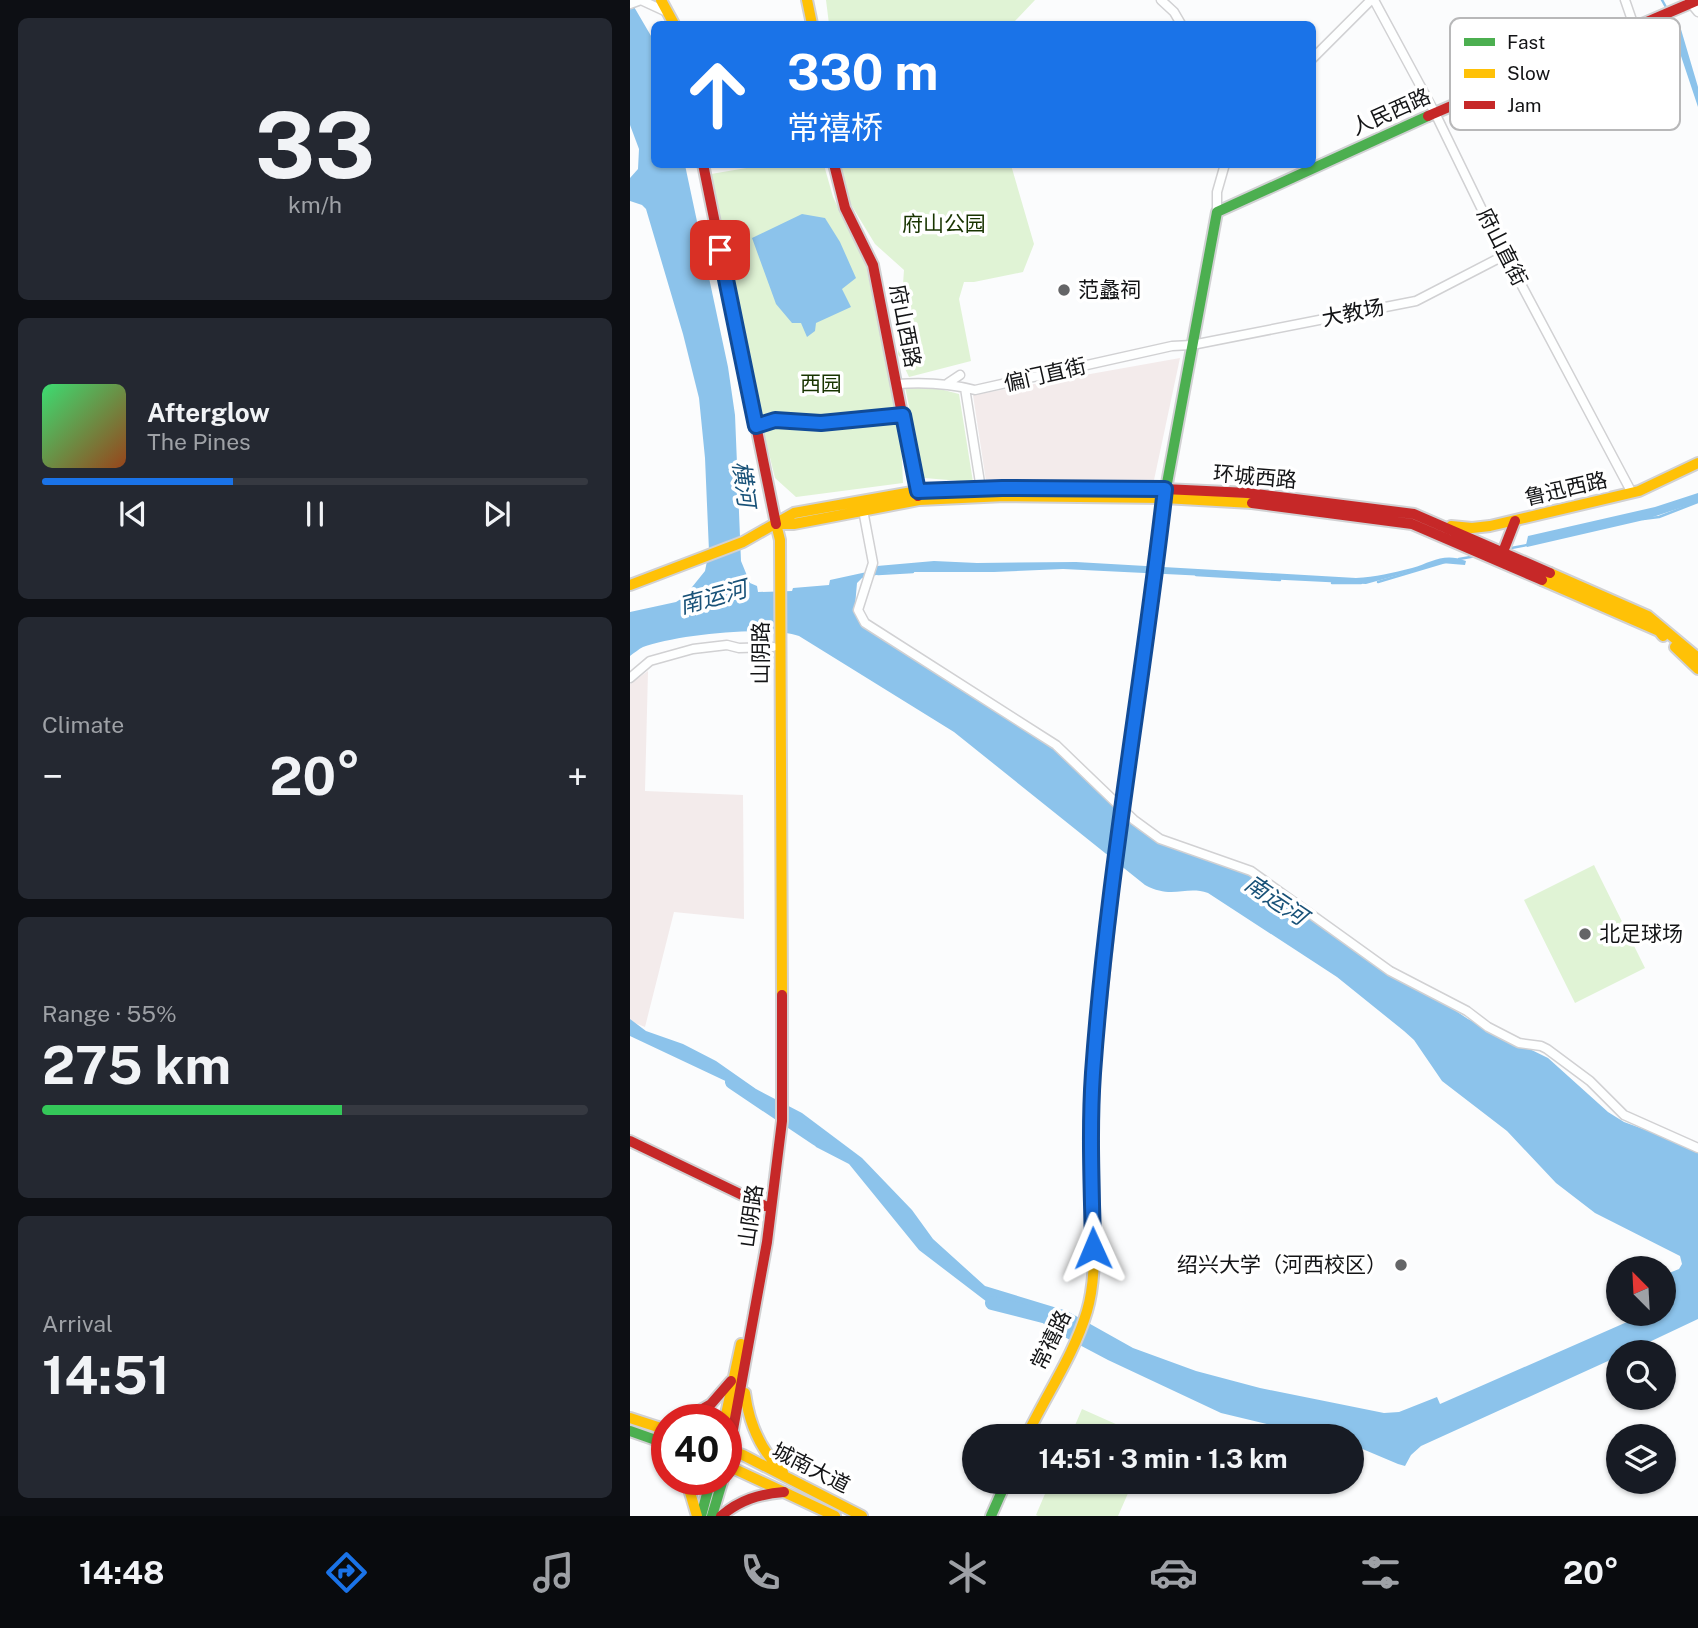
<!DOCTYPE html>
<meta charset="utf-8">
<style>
:root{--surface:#171b24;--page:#242831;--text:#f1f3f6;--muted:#9ea1a6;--line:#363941;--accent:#1a73e8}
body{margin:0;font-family:"Public Sans","Noto Sans SC",sans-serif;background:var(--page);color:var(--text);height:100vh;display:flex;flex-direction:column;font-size:26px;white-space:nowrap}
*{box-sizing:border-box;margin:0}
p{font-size:23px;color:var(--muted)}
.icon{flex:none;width:38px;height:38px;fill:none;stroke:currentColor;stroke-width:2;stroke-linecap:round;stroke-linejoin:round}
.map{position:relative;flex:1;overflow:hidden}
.details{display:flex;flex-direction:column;gap:18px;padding:18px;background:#0d0f14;width:630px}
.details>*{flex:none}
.guide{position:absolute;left:21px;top:21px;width:665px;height:147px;border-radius:10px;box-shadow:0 2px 5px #0004;background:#1a73e8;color:#fff;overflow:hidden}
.needle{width:46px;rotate:336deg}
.buttons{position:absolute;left:976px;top:1256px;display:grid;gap:14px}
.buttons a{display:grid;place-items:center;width:70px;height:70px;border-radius:50%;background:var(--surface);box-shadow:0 2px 5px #0004;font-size:35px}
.speed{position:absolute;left:21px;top:1404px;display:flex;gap:14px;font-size:35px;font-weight:700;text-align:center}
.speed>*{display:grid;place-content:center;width:91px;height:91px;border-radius:50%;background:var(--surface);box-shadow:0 2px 5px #0004;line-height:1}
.speed .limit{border:10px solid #d22;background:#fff;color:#111}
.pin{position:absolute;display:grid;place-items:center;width:60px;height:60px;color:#fff;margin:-30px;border-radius:14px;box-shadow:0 4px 10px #0006}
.me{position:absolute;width:77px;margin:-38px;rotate:359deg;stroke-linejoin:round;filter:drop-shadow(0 0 5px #0008)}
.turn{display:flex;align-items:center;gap:24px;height:147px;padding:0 21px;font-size:32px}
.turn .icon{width:91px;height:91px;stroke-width:2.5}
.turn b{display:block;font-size:49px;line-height:60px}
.big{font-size:52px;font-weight:700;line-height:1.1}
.details .widget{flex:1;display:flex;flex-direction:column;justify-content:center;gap:10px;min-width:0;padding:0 24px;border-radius:10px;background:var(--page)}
.details .dial{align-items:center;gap:0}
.dial b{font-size:91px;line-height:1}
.song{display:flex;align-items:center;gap:21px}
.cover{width:84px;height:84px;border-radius:10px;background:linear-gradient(135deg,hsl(140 70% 55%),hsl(20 70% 35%))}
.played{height:7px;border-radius:4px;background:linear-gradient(90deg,var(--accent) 35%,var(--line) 35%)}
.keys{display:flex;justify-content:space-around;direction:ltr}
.heat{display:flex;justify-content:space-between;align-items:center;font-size:38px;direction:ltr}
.charge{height:10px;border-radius:5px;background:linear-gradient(90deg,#34c759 55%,var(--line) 0)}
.trip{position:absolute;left:332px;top:1424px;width:402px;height:70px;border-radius:35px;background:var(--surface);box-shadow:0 2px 5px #0004;font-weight:700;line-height:70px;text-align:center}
.tab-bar{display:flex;height:112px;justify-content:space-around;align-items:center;background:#090b0e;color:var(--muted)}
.tab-bar .icon{width:49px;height:49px}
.tab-bar .on{color:var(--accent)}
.tab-bar b{font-size:32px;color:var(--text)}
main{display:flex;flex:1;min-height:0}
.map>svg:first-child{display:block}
.commercial{fill:#f3ebeb}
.park{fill:#e0f3d5}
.water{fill:#8cc3eb}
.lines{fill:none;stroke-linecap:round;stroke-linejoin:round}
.stream{stroke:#8cc3eb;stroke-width:2.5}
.river{stroke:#8cc3eb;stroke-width:14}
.street-casing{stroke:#d1d1d3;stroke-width:11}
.fast-casing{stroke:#d1d1d3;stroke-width:14}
.slow-casing{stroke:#d1d1d3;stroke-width:14}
.jam-casing{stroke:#d1d1d3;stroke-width:14}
.street{stroke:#feffff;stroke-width:8}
.fast{stroke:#4caf50;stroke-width:10}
.slow{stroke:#ffc107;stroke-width:10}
.jam{stroke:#c62828;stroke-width:10}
.fast-bridge-casing{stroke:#d1d1d3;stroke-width:14;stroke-linecap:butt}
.fast-bridge{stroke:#4caf50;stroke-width:10}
.route-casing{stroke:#114b97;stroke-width:18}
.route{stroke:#1a73e8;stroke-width:12}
.poi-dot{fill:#646567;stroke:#fff;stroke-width:2.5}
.labels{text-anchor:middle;stroke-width:7;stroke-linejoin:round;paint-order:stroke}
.street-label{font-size:21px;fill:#131416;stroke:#fff}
.park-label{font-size:21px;fill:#183400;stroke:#fff}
.poi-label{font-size:21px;fill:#131416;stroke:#fff;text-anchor:start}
.water-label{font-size:23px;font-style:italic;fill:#195278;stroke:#fff}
.key{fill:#fff;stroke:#b8b8b9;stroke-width:2}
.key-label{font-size:19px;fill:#131416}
</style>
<main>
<section class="details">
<div class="widget dial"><b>33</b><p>km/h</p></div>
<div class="widget">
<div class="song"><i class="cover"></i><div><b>Afterglow</b><p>The Pines</p></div></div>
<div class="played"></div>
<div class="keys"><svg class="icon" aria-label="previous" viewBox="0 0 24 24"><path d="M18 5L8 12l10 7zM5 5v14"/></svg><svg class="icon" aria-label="pause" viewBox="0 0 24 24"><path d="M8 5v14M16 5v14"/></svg><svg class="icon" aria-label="next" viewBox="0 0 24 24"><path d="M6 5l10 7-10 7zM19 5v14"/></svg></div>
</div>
<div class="widget"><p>Climate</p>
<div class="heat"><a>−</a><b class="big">20°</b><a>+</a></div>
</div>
<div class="widget"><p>Range · 55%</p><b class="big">275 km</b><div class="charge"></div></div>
<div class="widget"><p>Arrival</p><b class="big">14:51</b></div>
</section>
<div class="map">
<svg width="1068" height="1516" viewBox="0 0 1068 1516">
<rect width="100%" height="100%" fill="#fbfcfd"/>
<path class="commercial" d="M550,358l-26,122 -168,1 -13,-86z
M18,671l-3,120 98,4 1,124 -70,-7 -29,115 -15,-6v-337z"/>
<path class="park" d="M196,0h209l-20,21 -1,3h-185z
M134,165h60l9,32 33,68 35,174 2,44 -107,14 -21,-19 -18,-73 -46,-231z
M212,165h169l23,79 -11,28 -49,10h-10l-5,17 12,62 -62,16 -11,-23 6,-84 -29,-26 -31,-51z
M275,387h27l27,7 14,88 -49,-4z
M964,865l51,103 -70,35 -51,-103z
M452,1409l63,28h-75z
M420,1482h83l-15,34h-80l-2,-1z"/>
<path class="water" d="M0,0l24,41v123l31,1 43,202 7,48 6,146 9,22 7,3 1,6 34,-1 1,-3 36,-3 1,-5 46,-10 1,-4 57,-5 43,2 99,-1 280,16c19,-1 37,-5 56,-10 20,-6 32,-16 54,-7l-1,4 -24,-2 -75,21 -303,-15 -69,3h-103l-29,6 -5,5 -2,23 1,7 194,131 94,85 85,32 239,158 80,39 60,54 16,10 74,27v170l-72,34h-7v3l-198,90 -10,9 -6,11 -7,-2 -45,-19v-8h-33l-99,-24 -113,-53 -53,-28 -27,-20 -37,-7 -72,-55 -70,-86 -33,-17 -16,-21 -66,-41 -104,-49v-17l16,12 37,13 33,17 40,28 46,24 60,45 50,52 21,29 52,47 82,25 66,37 63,23 64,17 124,25 15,-1 38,-15 3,7 187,-82 -2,-8h39v-39l15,-6 3,-5 -2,-8 -85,-43 -39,-30 -49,-52 -65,-50 -28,-41 -10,-9 -67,-54 -129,-84c-23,-8 -35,7 -63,-8l-191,-153 -155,-96c-31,-11 -124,-1 -156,11 -4,2 -9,6 -13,9v-44l46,-10 8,-5 21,-26 4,-20 -4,-93 -6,-60 -16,-64 -37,-125 -4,-4 -12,-4v-23l8,-9 1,-20 -9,-24z
M1050,26l18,61v20l-26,-78z
M172,214l23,4 15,24 16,36 -14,11 9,18 -35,16 -1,8 -8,6 -6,-14h-9l-16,-19 -24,-66z
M1068,493v9l-54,18 -117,27 -1,-2 2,-9 127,-29z"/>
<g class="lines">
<path class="stream" d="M1032,0l5,9
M1040,15l6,12
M1013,519l16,-2 39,-15
M876,549l21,-4
M829,559l17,-3
M248,574l35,-2
M566,575l84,5
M748,582l67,-20
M702,583h29"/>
<path class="river" d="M102,1082l85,57
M362,1303l55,14"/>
<defs>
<path id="street" d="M11,0l26,12
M531,0l13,12 7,12
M744,0l61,113 54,111 143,269
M995,0l9,26
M1058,0l10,12
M0,4l11,-4
M682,59l59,-59
M587,212v-20l8,-28
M318,383l12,-8
M267,384c28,-2 51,-1 78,6l197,-44 20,-1 224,-44 89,-46
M335,388l16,101
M126,426l19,-6 46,3 82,-8
M233,510l10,53 -15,47 7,13 191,122 78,75 26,19 91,32 139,100 77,40 21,16 31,16 22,3 6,3 43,32 34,34 74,33
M0,678l20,-17 43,-12 34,-4 12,3 34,-1"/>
<path id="fast" d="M533,505l54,-293 211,-96
M0,1431l37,13
M71,1516l10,-37
M82,1516l11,-37
M361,1516l15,-34"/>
<path id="slow" d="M31,0l13,24
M177,0l5,24
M146,524h18l125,-24 86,-4 159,2 88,5
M146,524l4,16 2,455
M821,526l21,2 18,-2 149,-35 59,-28
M920,573l98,43 50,42
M912,580l117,51 4,5
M0,585l113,-43 51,-29 124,-22 84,-3 162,1
M1045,647l23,22
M493,797l40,-292
M115,1393c4,31 15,57 38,79
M0,1418l37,12
M95,1419l16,-75
M396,1437c20,-42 48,-82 61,-126 12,-40 6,-108 6,-151
M96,1449l17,6 119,61
M96,1465l109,51
M56,1479l11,37"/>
<path id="jam" d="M798,116l270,-116
M73,164l73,360
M204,164l11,44 28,57 45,231
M534,489l84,4 166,21 136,59
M622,503l160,21 130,56
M871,557l14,-36
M0,1141l135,65
M463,1160v-85l21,-196
M55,1419l26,-15 20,-23
M96,1468l41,-226 15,-121v-126
M91,1516c19,-16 38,-22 63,-24"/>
</defs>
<use href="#street" class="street-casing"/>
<use href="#fast" class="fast-casing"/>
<use href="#slow" class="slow-casing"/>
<use href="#jam" class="jam-casing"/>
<use href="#street" class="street"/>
<use href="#fast" class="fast"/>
<use href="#slow" class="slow"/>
<use href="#jam" class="jam"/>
<defs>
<path id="fast-bridge" d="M484,879l9,-82"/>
</defs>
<use href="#fast-bridge" class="fast-bridge-casing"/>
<use href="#fast-bridge" class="fast-bridge"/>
</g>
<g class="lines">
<defs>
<path id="route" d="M90,250l36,176 19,-6 46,3 82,-8 15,76 84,-3 163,1c-22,195 -58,388 -72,584 -4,58 -1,117 0,175"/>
</defs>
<use href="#route" class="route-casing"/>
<use href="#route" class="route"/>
</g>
<g class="poi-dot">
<circle cx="434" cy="290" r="7"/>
<circle cx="955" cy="934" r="7"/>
<circle cx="771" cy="1265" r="7"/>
</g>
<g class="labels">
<g class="street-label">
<text transform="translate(761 112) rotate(-24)" y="7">人民西路</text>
<text transform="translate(872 247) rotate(63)" y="7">府山直街</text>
<text transform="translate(723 313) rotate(-11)" y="7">大教场</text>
<text transform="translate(275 326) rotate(79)" y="7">府山西路</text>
<text transform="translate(415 375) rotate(-13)" y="7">偏门直街</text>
<text transform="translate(625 477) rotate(5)" y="7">环城西路</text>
<text transform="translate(936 489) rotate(-13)" y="7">鲁迅西路</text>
<text transform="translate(131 653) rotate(-90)" y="7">山阴路</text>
<text transform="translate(121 1216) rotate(-82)" y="7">山阴路</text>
<text transform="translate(421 1340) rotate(-64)" y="7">常禧路</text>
<text transform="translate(181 1468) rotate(27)" y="7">城南大道</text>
</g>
<g class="park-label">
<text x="314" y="231">府山公园</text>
<text x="191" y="391">西园</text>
</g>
<g class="poi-label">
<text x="448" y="297">范蠡祠</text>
<text x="969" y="941">北足球场</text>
<text x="757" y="1272" text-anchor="end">绍兴大学（河西校区）</text>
</g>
<g class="water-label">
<text transform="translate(114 484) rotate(82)" y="8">横河</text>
<text transform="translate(83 597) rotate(-15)" y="8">南运河</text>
<text transform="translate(646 900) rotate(34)" y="8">南运河</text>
</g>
</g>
<rect x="820" y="18" width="230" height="112" rx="10" class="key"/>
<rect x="834" y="38" width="31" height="8" fill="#4caf50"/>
<rect x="834" y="69" width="31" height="9" fill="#ffc107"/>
<rect x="834" y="101" width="31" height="8" fill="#c62828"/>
<g class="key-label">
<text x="877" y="49">Fast</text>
<text x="877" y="80">Slow</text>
<text x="877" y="112">Jam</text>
</g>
</svg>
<div class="buttons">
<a><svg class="needle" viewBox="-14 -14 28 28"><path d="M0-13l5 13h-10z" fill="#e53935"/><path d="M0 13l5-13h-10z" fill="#9ea1a6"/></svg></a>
<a><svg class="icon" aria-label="search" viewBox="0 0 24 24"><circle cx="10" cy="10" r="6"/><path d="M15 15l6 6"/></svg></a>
<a><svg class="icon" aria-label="layers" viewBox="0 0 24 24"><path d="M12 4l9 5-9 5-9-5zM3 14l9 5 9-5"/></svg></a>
</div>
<div class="speed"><div class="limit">40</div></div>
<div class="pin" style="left:90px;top:250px;background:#d93025"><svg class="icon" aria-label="arrive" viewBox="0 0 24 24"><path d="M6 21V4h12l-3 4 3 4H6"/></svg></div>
<svg class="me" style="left:463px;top:1248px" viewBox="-20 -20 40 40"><path d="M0-17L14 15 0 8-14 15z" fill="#1a73e8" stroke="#fff" stroke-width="4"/></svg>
<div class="trip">14:51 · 3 min · 1.3 km</div>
<div class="guide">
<div class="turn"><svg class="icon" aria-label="ahead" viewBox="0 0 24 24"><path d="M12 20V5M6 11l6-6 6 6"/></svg><div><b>330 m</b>常禧桥</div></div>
</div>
</div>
</main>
<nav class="tab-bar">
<b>14:48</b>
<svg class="icon on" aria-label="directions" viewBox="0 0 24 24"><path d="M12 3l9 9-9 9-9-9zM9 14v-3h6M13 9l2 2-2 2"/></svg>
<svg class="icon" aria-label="music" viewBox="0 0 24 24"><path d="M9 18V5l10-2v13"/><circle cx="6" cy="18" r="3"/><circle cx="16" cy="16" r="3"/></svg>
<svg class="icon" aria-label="phone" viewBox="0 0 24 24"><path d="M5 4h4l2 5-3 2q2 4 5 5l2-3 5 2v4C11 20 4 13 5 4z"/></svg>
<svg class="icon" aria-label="climate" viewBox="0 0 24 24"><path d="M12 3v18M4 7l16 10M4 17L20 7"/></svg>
<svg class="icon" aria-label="car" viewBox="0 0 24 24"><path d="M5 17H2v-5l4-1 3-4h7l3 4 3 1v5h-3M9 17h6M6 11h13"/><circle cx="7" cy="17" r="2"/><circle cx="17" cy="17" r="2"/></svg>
<svg class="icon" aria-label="filters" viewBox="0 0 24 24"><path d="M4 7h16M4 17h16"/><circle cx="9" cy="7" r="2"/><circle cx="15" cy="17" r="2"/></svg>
<b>20°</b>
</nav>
